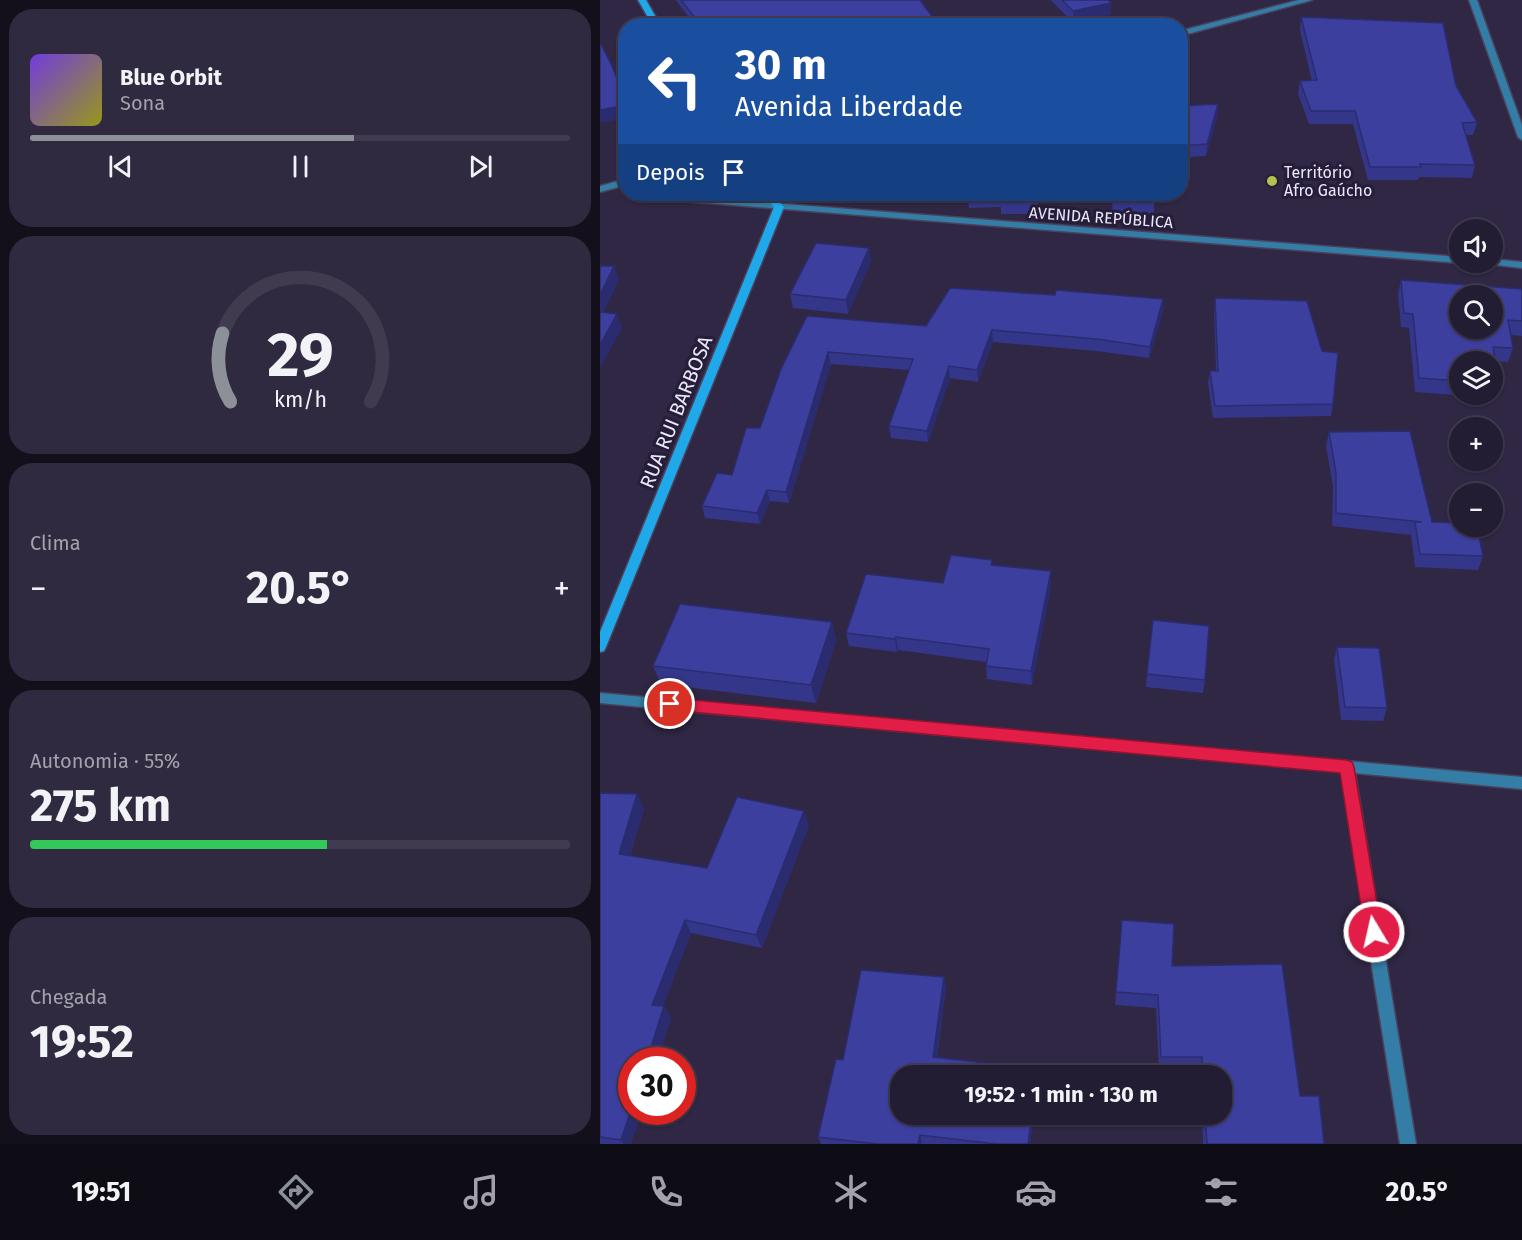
<!DOCTYPE html>
<html lang="pt">
<meta charset="utf-8">
<style>
:root{--surface:#231d33;--page:#2f2a3f;--text:#f1f3f6;--muted:#a3a2ac;--line:#403b4e;--accent:#8c9099}
body{margin:0;font-family:"Fira Sans",sans-serif;background:var(--page);color:var(--text);height:100vh;display:flex;flex-direction:column;font-size:22px;white-space:nowrap}
*{box-sizing:border-box;margin:0}
p{font-size:20px;color:var(--muted)}
.icon{flex:none;width:33px;height:33px;fill:none;stroke:currentColor;stroke-width:2;stroke-linecap:round;stroke-linejoin:round}
.map{position:relative;flex:1;overflow:hidden}
.details{display:flex;flex-direction:column;gap:9px;padding:9px;background:#13101c;width:600px}
.details>*{flex:none}
.top-card{position:absolute;left:18px;top:18px;width:570px;height:183px;border-radius:24px;box-shadow:0 2px 4px #0004,0 0 0 2px var(--line);background:#1a4fa0;color:#fff;overflow:hidden}
.controls{position:absolute;left:849px;top:219px;display:grid;gap:12px}
.controls a{display:grid;place-items:center;width:54px;height:54px;border-radius:50%;background:var(--surface);box-shadow:0 2px 4px #0004,0 0 0 2px var(--line);font-size:30px}
.speed{position:absolute;left:18px;top:1047px;display:flex;gap:12px;font-size:30px;font-weight:700;text-align:center}
.speed>*{display:grid;place-content:center;width:78px;height:78px;border-radius:50%;background:var(--surface);box-shadow:0 2px 4px #0004,0 0 0 2px var(--line);line-height:1}
.speed .limit{border:9px solid #d22;background:#fff;color:#111}
.pin{position:absolute;display:grid;place-items:center;width:51px;height:51px;color:#fff;margin:-26px;border:3px solid #fff;border-radius:50%;box-shadow:0 2px 6px #0007}
.me{position:absolute;width:66px;margin:-33px;rotate:351deg;stroke-linejoin:round;filter:drop-shadow(0 0 4px #0008)}
.turn{display:flex;align-items:center;gap:21px;height:126px;padding:0 18px;font-size:27px}
.turn .icon{width:78px;height:78px;stroke-width:2.5}
.turn b{display:block;font-size:42px;line-height:51px}
.then{display:flex;align-items:center;height:57px;padding:0 18px;background:#0003;gap:12px;font-size:22px}
.big{font-size:45px;font-weight:700;line-height:1.1}
.details .widget{flex:1;display:flex;flex-direction:column;justify-content:center;gap:9px;min-width:0;padding:0 21px;border-radius:24px;background:var(--page)}
.details .dial{align-items:center;gap:0}
.dial svg{height:156px;overflow:visible;fill:none;stroke:var(--line);stroke-width:7;stroke-linecap:round;text-anchor:middle}
.dial text{fill:var(--text);stroke:none}
.song{display:flex;align-items:center;gap:18px}
.cover{width:72px;height:72px;border-radius:9px;background:linear-gradient(135deg,hsl(260 70% 55%),hsl(60 70% 35%))}
.played{height:6px;border-radius:3px;background:linear-gradient(90deg,var(--accent) 60%,var(--line) 60%)}
.keys{display:flex;justify-content:space-around;direction:ltr}
.heat{display:flex;justify-content:space-between;align-items:center;font-size:33px;direction:ltr}
.charge{height:9px;border-radius:4px;background:linear-gradient(90deg,#34c759 55%,var(--line) 0)}
.trip{position:absolute;left:290px;top:1065px;width:342px;height:60px;border-radius:24px;background:var(--surface);box-shadow:0 2px 4px #0004,0 0 0 2px var(--line);font-weight:700;line-height:60px;text-align:center}
.dock{display:flex;height:96px;justify-content:space-around;align-items:center;background:#0e0c14;color:var(--muted)}
.dock .icon{width:42px;height:42px}
.dock .selected{color:var(--accent)}
.dock b{font-size:27px;color:var(--text)}
main{display:flex;flex:1;min-height:0}
.map>svg:first-child{display:block}
.lines{fill:none;stroke-linecap:round;stroke-linejoin:round}
.street-casing{stroke:#49425d;stroke-width:3}
.secondary-casing{stroke:#49425d;stroke-width:3}
.street{fill:#347da6;fill-rule:evenodd}
.secondary{fill:#1fa9eb;fill-rule:evenodd}
.wall{fill:#343689;fill-rule:evenodd}
.shaded-wall{fill:#2b2c6f}
.building{fill:#3d3f9f;stroke:#2b2c6f;stroke-width:1.5;fill-rule:evenodd}
.route{fill:#e11d48;stroke:#92132f;stroke-width:1.5}
.poi-dot{fill:#b2c34c;stroke:#251d39;stroke-width:2}
.labels{text-anchor:middle;stroke-width:6;stroke-linejoin:round;paint-order:stroke}
.far-poi-label{font-size:16px;fill:#ebe7fa;stroke:#251d39;text-anchor:start}
.far-street-label{font-size:16px;fill:#ebe7fa;stroke:#251d39}
.street-label{font-size:20px;fill:#ebe7fa;stroke:#251d39}
</style>
<main>
<section class="details">
<div class="widget">
<div class="song"><i class="cover"></i><div><b>Blue Orbit</b><p>Sona</p></div></div>
<div class="played"></div>
<div class="keys"><svg class="icon" aria-label="previous" viewBox="0 0 24 24"><path d="M18 5L8 12l10 7zM5 5v14"/></svg><svg class="icon" aria-label="pause" viewBox="0 0 24 24"><path d="M8 5v14M16 5v14"/></svg><svg class="icon" aria-label="next" viewBox="0 0 24 24"><path d="M6 5l10 7-10 7zM19 5v14"/></svg></div>
</div>
<div class="widget dial"><svg viewBox="0 0 100 80">
<path d="M14 69A42 42 0 1 1 86 69"/>
<path d="M14 69A42 42 0 0 1 10 34" stroke="#8c9099"/>
<text x="50" y="56" font-size="32" font-weight="700">29</text>
<text x="50" y="72" font-size="11">km/h</text>
</svg></div>
<div class="widget"><p>Clima</p>
<div class="heat"><a>−</a><b class="big">20.5°</b><a>+</a></div>
</div>
<div class="widget"><p>Autonomia · 55%</p><b class="big">275 km</b><div class="charge"></div></div>
<div class="widget"><p>Chegada</p><b class="big">19:52</b></div>
</section>
<div class="map">
<svg width="922" height="1144" viewBox="0 0 922 1144">
<rect width="100%" height="100%" fill="#2f2744"/>
<g class="lines">
<defs>
<path id="street" d="M699,0h13l-132,36v-5z
M869,0h8l45,125v15l-4,-3z
M26,179v6l-26,7v-6z
M28,194h30l802,63v5h2l-2,1 -827,-66z
M892,259l30,3v6l-34,-4 -1,-2h5z
M0,693l922,84v12l-167,-16 61,371h-16l-59,-372 -741,-69z"/>
<path id="secondary" d="M38,0h8l15,26h-8z
M163,194h9l12,13 -178,440 -2,4 -4,1v-20l174,-425z"/>
</defs>
<use href="#street" class="street-casing"/>
<use href="#secondary" class="secondary-casing"/>
<use href="#street" class="street"/>
<use href="#secondary" class="secondary"/>
</g>
<path class="wall" d="M76,0h244l19,26h-244z
M451,0h57l3,14 -38,9z
M701,17l155,69 21,36 -4,13h-7l9,30 -3,13 -53,-1 -1,3h-50l-15,-56h-44l-11,-30 2,-13h12l-12,-51z
M580,106l37,11 -11,39 -26,2z
M368,194h70v20h-37v-7l-32,1z
M513,194l41,7v13l-42,-1z
M269,248l2,14 -23,52 -55,-6 -3,-14z
M801,280l121,9v47l-11,-1 2,13 -5,14 -12,-1 3,23 -5,14 -79,-6 -6,-64 -8,-1 -3,-33zM860,362h32v32h-32z
M455,295l108,4v12l-14,47 -53,-7 -103,-9 -15,40 -28,-4 -22,64 -37,-4 -2,-12 20,-56 -78,-6 -42,139 -19,-2 -10,23 -55,-6 -3,-12 30,-31 28,-47 47,-112 119,10z
M615,298l118,106 -2,12 -118,2 -5,-35 2,-12h6l-2,-61z
M729,432l103,90 51,34 -5,14 -63,-3 -4,-32 -79,-9 1,-39 -7,-41z
M392,560v5l59,6v14l-19,100 -45,-6 -1,-13v-4l-88,-12 -1,2 -48,-6 -3,-13 97,-50z
M232,622l4,19 -20,62 -155,-19 -8,-18z
M737,647l50,61 -4,13 -42,-1 -7,-60z
M547,674l58,6 -2,13 -57,-6z
M0,793l37,1 7,15 -14,47 77,12 102,-43 -47,123 -71,-15 -28,73 8,12 -13,42h-26l-1,84h-31z
M522,920l50,46 128,130 24,48h-121l-1,-30h19v-38h-21l-1,-7h-40l-3,-61 -41,-3z
M344,977l2,10 -9,70 101,12v7h-138l134,38 -4,30h-209l-3,-7 25,-77z"/>
<path class="shaded-wall" d="M511,3v11l-38,9v-12z
M618,104l-1,13 -11,39 1,-12z
M26,105v13l-26,5v-13z
M269,248l2,14 -23,52 -2,-14z
M14,266l5,14 -19,40v-25z
M563,299v12l-14,47 1,-11z
M17,314l5,14 -22,40v-23z
M392,330l1,12 -15,40 -1,-12z
M228,352l3,12 -42,139 -3,-11z
M349,366l1,12 -22,64 -1,-11z
M167,490l3,11 -10,23 -3,-11z
M451,571v14l-19,100 -1,-14z
M232,622l4,19 -20,62 -5,-18z
M296,637l2,13 -1,2 -2,-13z
M37,794l7,15 -18,59 -7,-14z
M204,811l5,14 -47,123 -6,-13z
M85,920l6,13 -32,84 -7,-12z
M344,977l2,10 -11,80 -2,-10z
M64,1006l7,12 -13,42h-11z
M32,1107v5h10l-11,32h-7l-3,-4z
M432,1114h2l-4,30h-2z
M320,1135l2,9h-4z"/>
<path class="building" d="M81,0h239l19,26h-240l-3,-7z
M462,0h46l3,3 -38,8z
M701,17l142,6 13,63 21,36 -15,1 13,42 -55,-1 1,3h-51l-15,-56h-44l-11,-30 17,-1z
M0,42l11,22 15,37v4l-26,5z
M618,104l-11,40 -27,2v-40z
M368,194h70v7h-37v-7l-33,1z
M513,194h41v7l-42,-1z
M216,243l53,5 -23,52 -56,-6z
M0,266h14l-14,29z
M801,280l121,9v32l-14,-1 5,28 -20,-1 6,37h-7v-22h-32v19l-41,-3 -6,-64 -9,-1zM860,296h32v32h-32z
M350,288l105,7 1,-5 107,9 -13,48 -53,-8 -105,-9 -15,40 -28,-4 -22,65 -38,-5 24,-67 -85,-7 -42,140 -19,-2 -10,23 -55,-7 15,-33 15,2 14,-47h14l21,-59 26,-53 119,10z
M615,298l92,3 15,50 16,2 -5,51 -118,2 -5,-35h8z
M0,312l17,2 -17,31z
M810,431l22,91 28,1v3h17l6,30 -63,-2 -5,-32h7l-86,-9v-40l-7,-41z
M351,555l41,5 -1,5 60,6 -20,100 -45,-5 3,-17 -93,-12 -1,2 -49,-6 20,-59 77,9z
M80,604l152,18 -21,63 -158,-19z
M553,620l56,6 -4,54 -58,-6z
M737,647l42,1 8,60 -42,-1z
M0,793l37,1 -18,60 88,14 30,-71 67,14 -48,124 -71,-15 -33,85 12,1 -17,54h-15v47l-11,33 -21,-3z
M522,920l52,4 -2,42 110,-2 18,132h19l5,48h-117l-2,-30h16v-38h-18l-1,-19h-41l-3,-62 -42,-3z
M261,970l83,7 -11,80 105,12 -1,7h-137v38h132l-4,30h-32l-76,-9 -2,9h-41l-59,-7 18,-78 7,1z"/>
<path class="route" d="M70,698l677,62 5,2 2,5 28,165 -2,6 -6,2 -6,-2 -3,-6 -25,-159 -670,-63 -5,-1 -2,-5 2,-4z"/>
<circle class="poi-dot" cx="672" cy="181" r="6"/>
<g class="labels">
<g class="far-poi-label">
<text x="684" y="178">Território<tspan x="684" dy="18">Afro Gaúcho</tspan></text>
</g>
<g class="far-street-label">
<text transform="translate(501 217) rotate(4)" y="6">AVENIDA REPÚBLICA</text>
</g>
<g class="street-label">
<text transform="translate(76 412) rotate(-68)" y="7">RUA RUI BARBOSA</text>
</g>
</g>
</svg>
<div class="controls">
<a><svg class="icon" aria-label="sound" viewBox="0 0 24 24"><path d="M4 9h4l5-4v14l-5-4H4zM17 9q2 3 0 6"/></svg></a>
<a><svg class="icon" aria-label="search" viewBox="0 0 24 24"><circle cx="10" cy="10" r="6"/><path d="M15 15l6 6"/></svg></a>
<a><svg class="icon" aria-label="layers" viewBox="0 0 24 24"><path d="M12 4l9 5-9 5-9-5zM3 14l9 5 9-5"/></svg></a>
<a>+</a>
<a>−</a>
</div>
<div class="speed"><div class="limit">30</div></div>
<div class="pin" style="left:70px;top:704px;background:#d93025"><svg class="icon" aria-label="arrive" viewBox="0 0 24 24"><path d="M6 21V4h12l-3 4 3 4H6"/></svg></div>
<svg class="me" style="left:774px;top:932px" viewBox="-20 -20 40 40"><circle r="17" fill="#e11d48" stroke="#fff" stroke-width="3"/><path d="M0-11L8 9 0 5-8 9z" fill="#fff"/></svg>
<div class="trip">19:52 · 1 min · 130 m</div>
<div class="top-card">
<div class="turn"><svg class="icon" aria-label="left" viewBox="0 0 24 24"><path d="M17 20v-9H6M10 6l-5 5 5 5"/></svg><div><b>30 m</b>Avenida Liberdade</div></div>
<div class="then">Depois<svg class="icon" aria-label="arrive" viewBox="0 0 24 24"><path d="M6 21V4h12l-3 4 3 4H6"/></svg></div>
</div>
</div>
</main>
<nav class="dock">
<b>19:51</b>
<svg class="icon selected" aria-label="directions" viewBox="0 0 24 24"><path d="M12 3l9 9-9 9-9-9zM9 14v-3h6M13 9l2 2-2 2"/></svg>
<svg class="icon" aria-label="music" viewBox="0 0 24 24"><path d="M9 18V5l10-2v13"/><circle cx="6" cy="18" r="3"/><circle cx="16" cy="16" r="3"/></svg>
<svg class="icon" aria-label="phone" viewBox="0 0 24 24"><path d="M5 4h4l2 5-3 2q2 4 5 5l2-3 5 2v4C11 20 4 13 5 4z"/></svg>
<svg class="icon" aria-label="climate" viewBox="0 0 24 24"><path d="M12 3v18M4 7l16 10M4 17L20 7"/></svg>
<svg class="icon" aria-label="car" viewBox="0 0 24 24"><path d="M5 17H2v-5l4-1 3-4h7l3 4 3 1v5h-3M9 17h6M6 11h13"/><circle cx="7" cy="17" r="2"/><circle cx="17" cy="17" r="2"/></svg>
<svg class="icon" aria-label="filters" viewBox="0 0 24 24"><path d="M4 7h16M4 17h16"/><circle cx="9" cy="7" r="2"/><circle cx="15" cy="17" r="2"/></svg>
<b>20.5°</b>
</nav>
